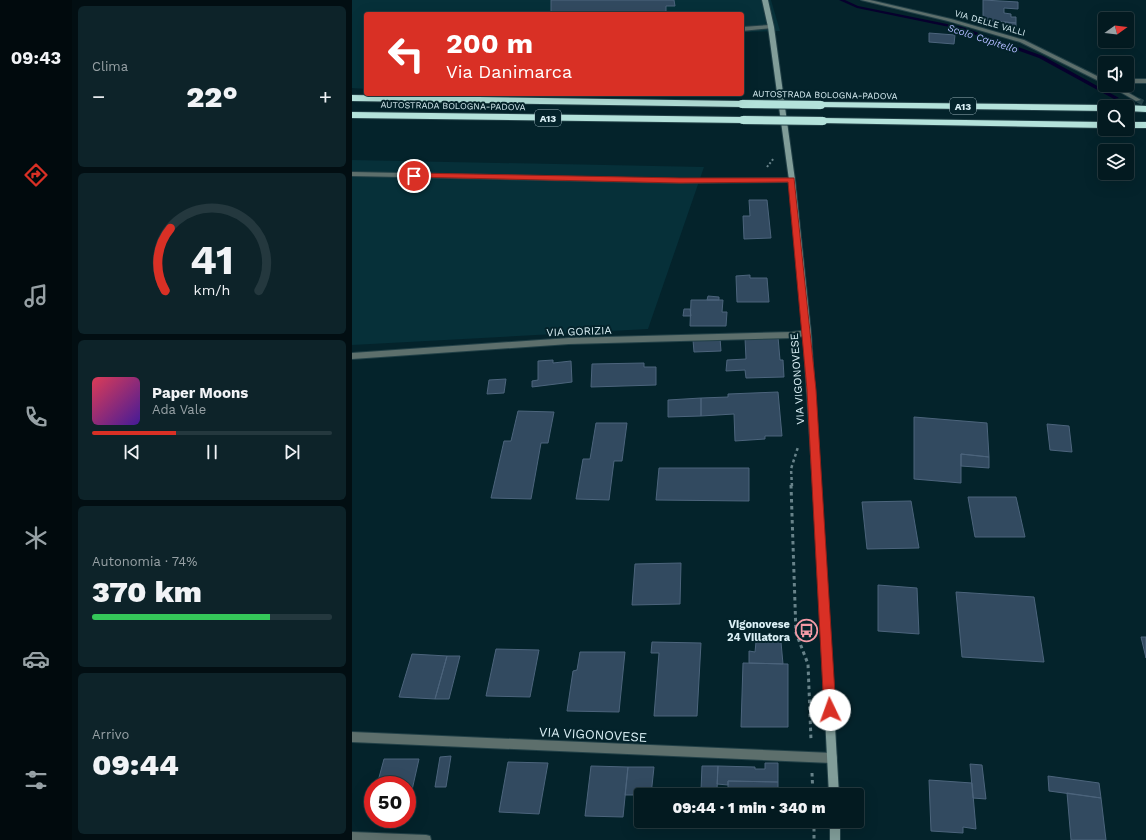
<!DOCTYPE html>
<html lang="it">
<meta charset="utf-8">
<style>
:root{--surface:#031a20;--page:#0d2329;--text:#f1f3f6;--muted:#97a1a5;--line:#24383e;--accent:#d93025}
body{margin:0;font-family:"Work Sans",sans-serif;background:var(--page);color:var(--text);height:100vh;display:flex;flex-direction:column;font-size:15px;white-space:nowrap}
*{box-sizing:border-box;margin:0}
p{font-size:13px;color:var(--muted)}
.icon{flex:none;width:22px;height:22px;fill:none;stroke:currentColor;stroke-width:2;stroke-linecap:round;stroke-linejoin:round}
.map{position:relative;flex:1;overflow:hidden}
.drawer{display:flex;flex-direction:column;gap:6px;padding:6px;background:#020e12;width:280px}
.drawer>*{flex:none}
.guide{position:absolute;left:12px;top:12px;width:380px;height:84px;border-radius:4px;box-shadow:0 4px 16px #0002,0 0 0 1px var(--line);background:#d93025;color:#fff;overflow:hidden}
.needle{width:26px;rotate:75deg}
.tools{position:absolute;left:746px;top:12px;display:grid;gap:8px}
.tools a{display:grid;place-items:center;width:36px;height:36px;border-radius:4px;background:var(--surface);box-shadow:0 4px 16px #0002,0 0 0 1px var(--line);font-size:20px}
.speed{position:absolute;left:12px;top:776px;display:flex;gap:8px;font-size:20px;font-weight:700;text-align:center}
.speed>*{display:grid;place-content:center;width:52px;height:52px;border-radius:50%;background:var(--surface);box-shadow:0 4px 16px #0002,0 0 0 1px var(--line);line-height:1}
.speed .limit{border:6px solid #d22;background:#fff;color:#111}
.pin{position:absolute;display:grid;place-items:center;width:34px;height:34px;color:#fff;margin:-17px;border:2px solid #fff;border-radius:50%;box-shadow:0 1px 4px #0007}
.me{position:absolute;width:44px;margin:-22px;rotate:357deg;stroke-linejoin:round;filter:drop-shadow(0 0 3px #0008)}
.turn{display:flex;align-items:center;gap:14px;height:84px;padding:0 16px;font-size:18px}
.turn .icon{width:52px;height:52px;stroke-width:2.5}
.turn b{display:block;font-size:28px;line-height:34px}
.big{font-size:30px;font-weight:800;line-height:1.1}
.drawer .card{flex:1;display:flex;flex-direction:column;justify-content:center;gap:6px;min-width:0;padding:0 14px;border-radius:6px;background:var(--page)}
.drawer .dial{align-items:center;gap:0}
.dial svg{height:104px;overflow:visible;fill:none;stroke:var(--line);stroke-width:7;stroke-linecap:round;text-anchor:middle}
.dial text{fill:var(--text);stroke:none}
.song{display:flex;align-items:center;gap:12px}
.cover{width:48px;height:48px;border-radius:6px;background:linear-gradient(135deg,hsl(350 70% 55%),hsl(260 70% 35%))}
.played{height:4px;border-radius:2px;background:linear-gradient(90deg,var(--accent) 35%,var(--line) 35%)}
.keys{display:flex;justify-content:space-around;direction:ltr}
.heat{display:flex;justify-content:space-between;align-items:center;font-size:22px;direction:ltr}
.charge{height:6px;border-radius:3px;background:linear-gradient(90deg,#34c759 74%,var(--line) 0)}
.trip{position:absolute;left:282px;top:788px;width:230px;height:40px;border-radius:4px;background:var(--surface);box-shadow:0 4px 16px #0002,0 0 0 1px var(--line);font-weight:800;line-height:40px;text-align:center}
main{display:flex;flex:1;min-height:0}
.tabs{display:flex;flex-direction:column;width:72px;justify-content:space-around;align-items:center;background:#010a0d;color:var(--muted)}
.tabs .icon{width:28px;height:28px}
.tabs .active{color:var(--accent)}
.tabs b{font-size:18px;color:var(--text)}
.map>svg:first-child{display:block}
.built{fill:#063039}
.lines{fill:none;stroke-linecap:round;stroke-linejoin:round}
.stream{fill:#07002d;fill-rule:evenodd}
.building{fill:#324a60;stroke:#4c647c}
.minor-tunnel{stroke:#244249;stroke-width:5.5;stroke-dasharray:5.5 3;stroke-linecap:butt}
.minor-casing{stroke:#224047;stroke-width:2}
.secondary-casing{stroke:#224047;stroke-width:2}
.motorway-casing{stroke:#224047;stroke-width:2}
.path-far2{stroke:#68838a;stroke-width:2;stroke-dasharray:2 2;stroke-linecap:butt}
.path-far1{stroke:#68838a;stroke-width:2.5;stroke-dasharray:3 3;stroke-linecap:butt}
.path{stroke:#68838a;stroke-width:3;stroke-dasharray:3.5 3.5;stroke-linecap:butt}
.minor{fill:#5d6f6c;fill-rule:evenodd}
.secondary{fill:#819d99;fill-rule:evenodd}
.motorway{fill:#b4e2db;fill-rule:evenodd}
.motorway-bridge-casing{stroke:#224047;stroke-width:10;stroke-linecap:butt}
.motorway-bridge{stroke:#b4e2db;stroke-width:8}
.route{fill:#d93025;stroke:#8d1f18}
.labels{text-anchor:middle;stroke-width:4;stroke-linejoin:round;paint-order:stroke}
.far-street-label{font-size:9px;fill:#dbf0f6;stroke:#04232b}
.far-water-label{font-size:10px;font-style:italic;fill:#b1baff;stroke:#04232b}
.shield{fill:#04232b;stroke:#9ab2b9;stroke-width:1}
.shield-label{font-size:10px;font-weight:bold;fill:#dbf0f6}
.street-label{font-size:11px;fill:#dbf0f6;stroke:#04232b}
.poi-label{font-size:11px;font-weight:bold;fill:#dbf0f6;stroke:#04232b;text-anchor:end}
.near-street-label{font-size:13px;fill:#dbf0f6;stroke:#04232b}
</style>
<main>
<nav class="tabs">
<b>09:43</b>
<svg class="icon active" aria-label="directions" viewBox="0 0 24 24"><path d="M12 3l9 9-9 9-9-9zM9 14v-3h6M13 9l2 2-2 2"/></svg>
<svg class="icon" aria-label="music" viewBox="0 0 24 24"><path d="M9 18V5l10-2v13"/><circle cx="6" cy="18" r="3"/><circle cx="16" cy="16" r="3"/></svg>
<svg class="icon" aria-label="phone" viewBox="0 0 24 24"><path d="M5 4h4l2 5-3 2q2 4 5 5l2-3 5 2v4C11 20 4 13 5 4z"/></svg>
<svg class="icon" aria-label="climate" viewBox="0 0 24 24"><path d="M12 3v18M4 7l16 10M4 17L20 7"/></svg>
<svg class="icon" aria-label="car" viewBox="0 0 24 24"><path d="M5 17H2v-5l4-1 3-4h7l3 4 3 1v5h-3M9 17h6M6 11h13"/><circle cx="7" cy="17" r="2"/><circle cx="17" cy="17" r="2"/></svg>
<svg class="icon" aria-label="filters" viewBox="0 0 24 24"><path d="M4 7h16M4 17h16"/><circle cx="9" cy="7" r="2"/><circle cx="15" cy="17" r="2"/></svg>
</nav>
<section class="drawer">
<div class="card"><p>Clima</p>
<div class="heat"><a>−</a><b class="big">22°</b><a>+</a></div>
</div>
<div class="card dial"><svg viewBox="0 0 100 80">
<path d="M14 69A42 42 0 1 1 86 69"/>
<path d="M14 69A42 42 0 0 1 18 21" stroke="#d93025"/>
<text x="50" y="56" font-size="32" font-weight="700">41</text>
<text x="50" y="72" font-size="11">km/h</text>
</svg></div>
<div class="card">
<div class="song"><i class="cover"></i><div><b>Paper Moons</b><p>Ada Vale</p></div></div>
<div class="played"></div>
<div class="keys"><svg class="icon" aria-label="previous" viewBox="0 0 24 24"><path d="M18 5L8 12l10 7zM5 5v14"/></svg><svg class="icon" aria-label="pause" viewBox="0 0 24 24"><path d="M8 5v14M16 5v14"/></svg><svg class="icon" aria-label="next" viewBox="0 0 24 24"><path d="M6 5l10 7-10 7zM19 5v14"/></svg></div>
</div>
<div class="card"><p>Autonomia · 74%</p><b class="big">370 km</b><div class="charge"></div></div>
<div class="card"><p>Arrivo</p><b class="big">09:44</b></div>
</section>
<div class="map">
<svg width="794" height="840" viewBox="0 0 794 840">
<rect width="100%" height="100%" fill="#04232b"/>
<path class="built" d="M0,0h419l9,31 -38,1v-18h-376v75l-14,-1z
M0,160l352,7 -56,162 -296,16z"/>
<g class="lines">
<path class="stream" d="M487,0h6l13,6 104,21 81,29 76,42 -5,1 -75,-41 -80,-29 -102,-21z"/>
</g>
<path class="building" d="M199,0h123l1,6h-9v8h-115z
M631,0l35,2v7l-14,-1v5l7,1v3h5v6l-33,-3z
M135,12v2h-47z
M651,22l13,1v4l-14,-1z
M577,33l26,2 -1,9 -25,-2z
M397,200h18l4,38 -27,1 -1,-23h7z
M398,275v3h17l2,24h-32l-1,-26z
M356,296l11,1v3h-12z
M339,300h32l-1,12h5l-1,14h-36z
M332,309h6l1,7h-8z
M426,337l2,23h3l1,17 -38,1 -1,-8 -19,1 1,-11 19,-1 -1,-21z
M368,338l1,13 -27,1 -1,-12z
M201,360v3l18,-2 1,21 -40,5v-6l6,-1v-19z
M292,363v4h12v18l-65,2 1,-23z
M154,379l-2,14 -17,1 2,-14z
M426,392l4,44h-17v3l-30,2 -1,-27 -33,2v-18l27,-1v-3z
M349,398v18l-33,1v-17z
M166,411l36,1 -6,31h-7l-10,56 -40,-1 13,-57h7z
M562,417l73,6 2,34 -28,-3v29l-47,-4z
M244,423h31l-5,38h-8l-5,39 -33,-1 7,-40h7z
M695,424l22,2 3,26 -22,-2z
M609,454l28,3v11l-28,-2z
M307,468h90v33l-93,-1z
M616,497h48l9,40h-50z
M559,501l8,47 -52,1 -5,-47z
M329,563l-1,41 -48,1 3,-41z
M526,585l39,3 2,46 -41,-3z
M604,592l78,5 10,65 -82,-5z
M789,637h5v21z
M300,642l49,1 -4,73h-43l5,-63h-8z
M404,642h25l2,22 -34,-1v-12l6,1z
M144,649l43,1 -9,47 -44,-1z
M228,652h45l-6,60 -52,-1 6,-40 4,-1z
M60,654l35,2 -12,43 -36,-2z
M95,656h13l-11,43h-14z
M391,663l45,1v63h-47z
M99,756l-5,31h-11l5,-30z
M32,759h35l-11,49 -1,-23h-30z
M156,762l40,1 -9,51 -40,-2z
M413,763h13v19l-50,-1v4l-11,-1 1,-18 37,1v2h10z
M618,764l12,1 4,34 -13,-1z
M239,766l37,1 -5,50 -38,-1z
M350,766h16l-1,24h-16z
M276,767h26l-3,28h-26z
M696,776l51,7 2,15 -52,-7z
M577,780l43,3 4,46 -13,-2v6l-32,-2z
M376,781l50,1v13h-50z
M715,793l34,5 5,42h-35z"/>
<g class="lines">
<path class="minor-tunnel" d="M786,100l8,4"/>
<defs>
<path id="minor" d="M509,0h9l81,19 73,21 81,40v4l-85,-42 -72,-21z
M419,25l2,1v2l-31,3v-4z
M775,79h19v4h-19z
M756,85h7l26,15 -5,1z
M0,172l328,7 112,-1 3,2 -3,2 -112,1 -328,-7z
M455,330l4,3 -1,2 -18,3 -223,6 -217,15v-6l217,-15 223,-6z
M0,732l480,21 4,1 1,4 -1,4 -4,1 -480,-21z
M0,832l74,3 4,1 1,4h-79z"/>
<path id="secondary" d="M410,0h6l6,27 21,153 16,153 11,170 17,292h-10l-15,-292 -11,-170 -14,-153 -21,-153z
M478,821h10v19h-10z"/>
<path id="motorway" d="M0,95l390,6 4,3 -4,3 -390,-6z
M469,102l284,3 4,2h-4v4l-287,-4v-4z
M775,105l19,1v6l-19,-1v-4h-4z
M0,112l391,5 4,3 -4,3 -391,-5z
M471,118l282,4v6l-285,-5v-4z
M775,122h19v6h-19z"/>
</defs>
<use href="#minor" class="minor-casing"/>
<use href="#secondary" class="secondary-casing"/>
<use href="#motorway" class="motorway-casing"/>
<path class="path-far2" d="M415,167l7,-9"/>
<path class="path-far1" d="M440,486l-1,-17 7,-22"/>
<path class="path" d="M439,485l5,148 12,31 3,76
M460,773l1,22
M462,821v19"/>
<use href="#minor" class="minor"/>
<use href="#secondary" class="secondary"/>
<use href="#motorway" class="motorway"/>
<defs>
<path id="motorway-bridge" d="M390,104l79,1
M391,120l80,1"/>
</defs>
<use href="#motorway-bridge" class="motorway-bridge-casing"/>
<use href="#motorway-bridge" class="motorway-bridge"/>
</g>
<path class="route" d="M62,173l266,5h114l22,212 20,320 -2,4 -4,1 -4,-1 -2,-4 -17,-320 -19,-208 -108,1 -268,-6v-3z"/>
<defs>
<symbol id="bus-ring" viewBox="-11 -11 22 22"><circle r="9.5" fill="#04232b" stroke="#f49aa6" stroke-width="1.5"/><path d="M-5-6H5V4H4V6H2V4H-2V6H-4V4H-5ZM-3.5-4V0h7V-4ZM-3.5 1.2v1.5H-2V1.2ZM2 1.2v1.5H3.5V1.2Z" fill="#f49aa6"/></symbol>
</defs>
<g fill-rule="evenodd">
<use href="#bus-ring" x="442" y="618" width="25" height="25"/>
</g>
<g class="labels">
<g class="far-street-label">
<text transform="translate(638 23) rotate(16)" y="3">VIA DELLE VALLI</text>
<text transform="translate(473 95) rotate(1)" y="3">AUTOSTRADA BOLOGNA-PADOVA</text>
<text transform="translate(101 106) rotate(1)" y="3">AUTOSTRADA BOLOGNA-PADOVA</text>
</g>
<g class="far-water-label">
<text transform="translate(631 38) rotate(18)" y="4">Scolo Capitello</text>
</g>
<g class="shield">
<rect x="598" y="98" width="26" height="16" rx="3"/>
<rect x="183" y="110" width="26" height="16" rx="3"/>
</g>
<g class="shield-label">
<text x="611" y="110">A13</text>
<text x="196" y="122">A13</text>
</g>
<g class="street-label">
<text transform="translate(227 331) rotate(-2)" y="4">VIA GORIZIA</text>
<text transform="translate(445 379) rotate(-94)" y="4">VIA VIGONOVESE</text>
</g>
<g class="poi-label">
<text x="438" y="628">Vigonovese<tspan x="438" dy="13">24 Villatora</tspan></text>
</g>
<g class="near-street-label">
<text transform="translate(241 734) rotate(3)" y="5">VIA VIGONOVESE</text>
</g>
</g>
</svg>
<div class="tools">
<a><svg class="needle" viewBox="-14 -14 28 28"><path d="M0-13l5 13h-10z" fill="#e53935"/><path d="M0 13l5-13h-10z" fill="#97a1a5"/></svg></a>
<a><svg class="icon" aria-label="sound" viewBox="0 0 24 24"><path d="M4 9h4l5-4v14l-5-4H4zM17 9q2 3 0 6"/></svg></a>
<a><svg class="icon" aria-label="search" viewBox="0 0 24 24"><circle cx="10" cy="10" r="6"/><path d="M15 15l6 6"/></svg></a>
<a><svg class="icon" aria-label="layers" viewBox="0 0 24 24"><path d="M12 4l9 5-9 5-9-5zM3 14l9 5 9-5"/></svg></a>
</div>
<div class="speed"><div class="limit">50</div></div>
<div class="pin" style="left:62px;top:176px;background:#d93025"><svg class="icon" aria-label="arrive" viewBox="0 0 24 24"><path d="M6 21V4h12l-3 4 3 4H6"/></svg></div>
<svg class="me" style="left:478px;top:710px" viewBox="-20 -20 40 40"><circle r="19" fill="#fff"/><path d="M0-13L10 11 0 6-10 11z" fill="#d93025"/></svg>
<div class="trip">09:44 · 1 min · 340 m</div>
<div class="guide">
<div class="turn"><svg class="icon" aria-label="left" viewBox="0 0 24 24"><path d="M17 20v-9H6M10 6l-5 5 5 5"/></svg><div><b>200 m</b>Via Danimarca</div></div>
</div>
</div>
</main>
